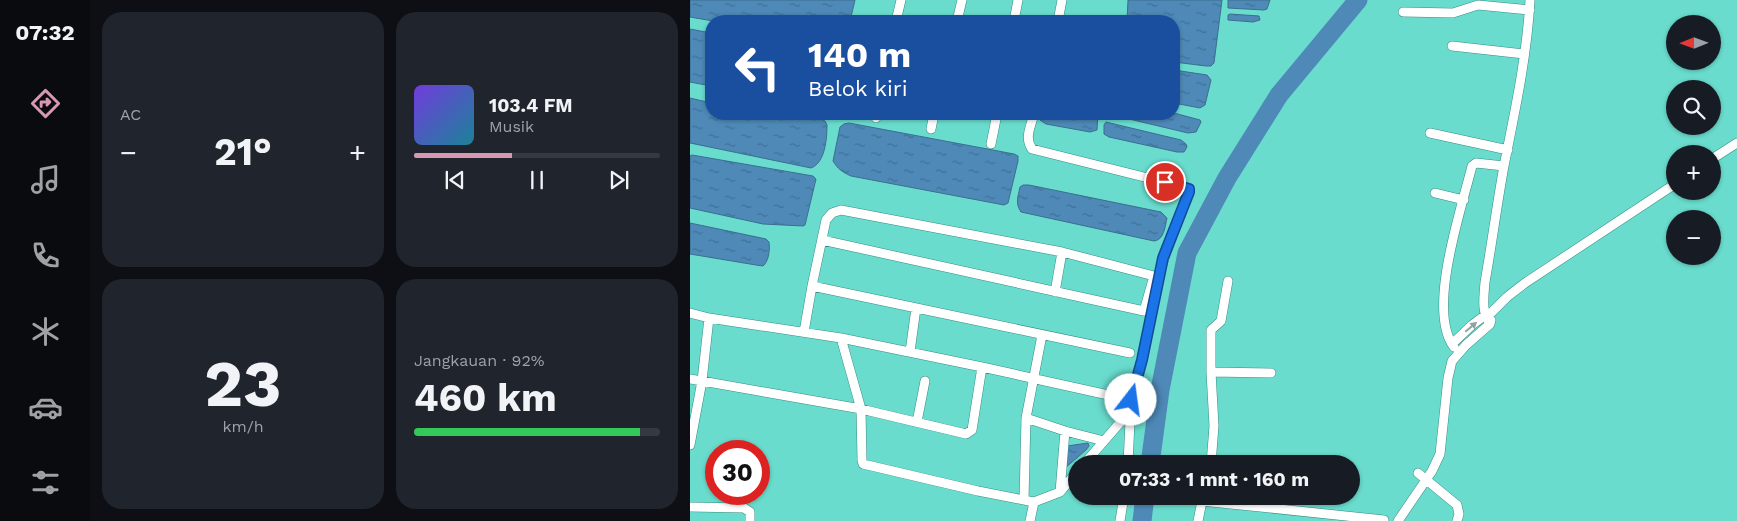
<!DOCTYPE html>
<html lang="id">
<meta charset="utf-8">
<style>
:root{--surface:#171b24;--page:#20242c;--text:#f1f3f6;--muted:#9ea1a6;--line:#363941;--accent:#d799b2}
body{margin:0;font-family:"Work Sans",sans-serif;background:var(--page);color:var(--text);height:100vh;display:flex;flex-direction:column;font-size:19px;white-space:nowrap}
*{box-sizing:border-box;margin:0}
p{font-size:16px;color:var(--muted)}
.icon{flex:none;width:28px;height:28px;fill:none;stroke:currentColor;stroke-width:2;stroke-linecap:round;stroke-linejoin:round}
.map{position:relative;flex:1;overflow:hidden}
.drawer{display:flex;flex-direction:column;gap:12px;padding:12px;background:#0d0f14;width:600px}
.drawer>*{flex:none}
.banner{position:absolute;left:15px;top:15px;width:475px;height:105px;border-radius:20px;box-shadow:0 1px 4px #0004;background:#1a4fa0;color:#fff;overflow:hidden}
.needle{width:32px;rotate:269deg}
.tools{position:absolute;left:976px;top:15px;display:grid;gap:10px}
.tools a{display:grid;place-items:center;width:55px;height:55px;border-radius:50%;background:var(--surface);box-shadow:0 1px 4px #0004;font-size:25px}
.speed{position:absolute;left:15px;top:440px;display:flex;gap:10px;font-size:25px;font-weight:700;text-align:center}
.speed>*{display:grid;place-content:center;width:65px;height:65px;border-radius:50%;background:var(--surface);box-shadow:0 1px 4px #0004;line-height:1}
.speed .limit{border:8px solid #d22;background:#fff;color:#111}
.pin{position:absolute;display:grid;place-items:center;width:42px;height:42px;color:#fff;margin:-21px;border:2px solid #fff;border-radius:50%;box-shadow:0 1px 5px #0007}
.me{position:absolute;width:55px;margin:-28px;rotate:15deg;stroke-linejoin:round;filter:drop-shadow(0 0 4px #0008)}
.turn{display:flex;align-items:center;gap:18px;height:105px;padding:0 20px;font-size:22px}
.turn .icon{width:65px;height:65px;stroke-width:2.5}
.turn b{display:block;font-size:35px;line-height:42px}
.big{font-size:38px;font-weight:700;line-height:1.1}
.drawer .tile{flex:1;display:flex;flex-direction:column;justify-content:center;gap:8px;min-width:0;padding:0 18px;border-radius:20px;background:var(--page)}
.drawer .dial{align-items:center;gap:0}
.dial b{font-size:65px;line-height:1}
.song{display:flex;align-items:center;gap:15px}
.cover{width:60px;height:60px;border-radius:8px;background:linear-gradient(135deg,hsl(260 70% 55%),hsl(190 70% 35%))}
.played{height:5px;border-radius:2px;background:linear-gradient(90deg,var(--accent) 40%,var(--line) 40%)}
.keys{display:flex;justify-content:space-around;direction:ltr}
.heat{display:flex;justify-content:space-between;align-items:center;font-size:28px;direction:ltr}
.charge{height:8px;border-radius:4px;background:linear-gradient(90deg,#34c759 92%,var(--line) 0)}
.drawer .tiles{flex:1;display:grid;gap:12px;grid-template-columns:repeat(2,1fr)}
.trip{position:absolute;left:378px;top:455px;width:292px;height:50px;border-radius:25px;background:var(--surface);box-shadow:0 1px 4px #0004;font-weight:700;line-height:50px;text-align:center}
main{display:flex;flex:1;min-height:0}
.menu{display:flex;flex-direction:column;width:90px;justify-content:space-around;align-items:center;background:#090b0e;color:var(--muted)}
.menu .icon{width:35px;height:35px}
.menu .active{color:var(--accent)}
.menu b{font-size:22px;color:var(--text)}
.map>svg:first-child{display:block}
.water{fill:url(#water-ripples);stroke:#3a6f8e}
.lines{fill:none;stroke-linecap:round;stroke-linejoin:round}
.river{stroke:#4e89b8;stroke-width:19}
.street-casing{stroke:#358e83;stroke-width:10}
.street{stroke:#fff;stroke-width:9}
.oneway{fill:#91a2a0}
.route-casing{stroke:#114b97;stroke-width:12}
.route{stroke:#1a73e8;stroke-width:9}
</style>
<main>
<nav class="menu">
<b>07:32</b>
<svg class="icon active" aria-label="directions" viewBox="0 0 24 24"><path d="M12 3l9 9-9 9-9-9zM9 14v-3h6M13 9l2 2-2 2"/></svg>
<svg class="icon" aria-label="music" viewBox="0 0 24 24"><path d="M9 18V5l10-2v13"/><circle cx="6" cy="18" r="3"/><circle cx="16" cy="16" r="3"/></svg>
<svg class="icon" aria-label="phone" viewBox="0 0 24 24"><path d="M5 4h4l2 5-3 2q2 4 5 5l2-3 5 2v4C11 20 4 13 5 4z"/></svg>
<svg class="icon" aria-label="climate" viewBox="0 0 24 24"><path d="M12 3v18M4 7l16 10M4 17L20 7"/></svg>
<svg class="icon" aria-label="car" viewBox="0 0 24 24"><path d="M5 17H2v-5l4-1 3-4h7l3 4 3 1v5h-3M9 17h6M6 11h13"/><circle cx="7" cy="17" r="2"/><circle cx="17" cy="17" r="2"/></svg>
<svg class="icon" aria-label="filters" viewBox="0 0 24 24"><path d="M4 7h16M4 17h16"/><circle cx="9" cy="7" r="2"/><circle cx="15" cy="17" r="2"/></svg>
</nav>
<section class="drawer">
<div class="tiles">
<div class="tile"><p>AC</p>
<div class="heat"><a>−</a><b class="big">21°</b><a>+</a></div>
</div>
<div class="tile">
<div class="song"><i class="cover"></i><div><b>103.4 FM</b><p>Musik</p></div></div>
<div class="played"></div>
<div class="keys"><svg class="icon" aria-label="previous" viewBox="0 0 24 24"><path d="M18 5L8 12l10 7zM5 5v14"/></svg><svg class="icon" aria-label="pause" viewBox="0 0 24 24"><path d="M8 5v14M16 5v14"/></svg><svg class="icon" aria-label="next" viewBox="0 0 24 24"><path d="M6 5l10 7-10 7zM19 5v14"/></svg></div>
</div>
<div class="tile dial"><b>23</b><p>km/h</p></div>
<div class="tile"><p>Jangkauan · 92%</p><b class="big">460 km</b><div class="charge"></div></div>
</div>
</section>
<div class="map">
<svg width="1047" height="521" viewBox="0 0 1047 521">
<defs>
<pattern id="water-ripples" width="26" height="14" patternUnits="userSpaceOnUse" patternTransform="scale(1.25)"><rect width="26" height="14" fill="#4e89b8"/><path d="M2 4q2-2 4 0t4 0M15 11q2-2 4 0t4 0" fill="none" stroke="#3f7196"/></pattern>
</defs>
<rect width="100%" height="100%" fill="#69dccd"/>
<path class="water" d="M0,0h165l-5,21h-137l-23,-4z
M438,0h94l-8,63 -3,3h-5l-32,-4v-41h-47z
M538,0h42l-3,9 -3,1 -36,-2z
M540,14l29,2 1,4 -7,2 -25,-2v-5z
M0,29l21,4v53l-21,-4z
M484,70l33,5 4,5 -6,25 -5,3 -26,-5z
M0,98l21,5v11h74l33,4 7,3 2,4c0,14 -2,38 -16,43l-121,-25z
M484,113l26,7 1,2 -5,10 -8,1 -80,-19z
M349,114h59l-1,16 -7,2 -44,-8 -6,-4z
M416,122l75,18 5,4 1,3 -3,5h-7l-68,-15 -5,-3v-9z
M159,123l165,31 4,2v5l-10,42 -4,2 -153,-29c-9,-4 -13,-7 -18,-15l7,-34 4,-3z
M2,155l121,21 3,3 -11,46 -2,1 -40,-2 -73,-16v-52z
M333,185h6l132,27 6,6c-2,9 -3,22 -13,23l-133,-29c-6,-9 -3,-15 -1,-25z
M0,223l76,16 3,3c1,7 0,19 -6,24l-7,-1 -66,-11z
M398,443l1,3 -3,4 -22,19 3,-23z"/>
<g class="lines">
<path class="river" d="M460,464l10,-74 27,-137 40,-75 52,-83 79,-95
M452,521l3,-25"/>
<defs>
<path id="street" d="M713,12l50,1 25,-8 52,5
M206,21l5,-21
M267,21l5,-21
M324,21l4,-21
M368,21l4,-21
M762,46l72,8
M344,114c-3,12 -10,24 -2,35l152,38 5,3 -29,80 -18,90 -11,40 -3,64
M186,118l1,-4
M241,129l3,-15
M740,133l78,17
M301,144l6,-30
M1022,159l25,-16
M745,193l29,7
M122,286l318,67
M365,292l7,-40
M0,313l19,5 132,20 141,29 149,33
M800,324c-9,-13 -6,-27 -5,-42 7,-39 12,-78 19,-116 11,-55 23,-110 26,-166
M114,332l8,-46 14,-66 6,-7 9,-3 221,42 92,24 -10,35 -322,-71
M151,338l20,71 1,51 1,4 115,27 56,11 26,-10 16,-19
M762,344l20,-19 12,-9 8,-4 15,-15 18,-14 150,-99
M764,347c-28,-36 8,-140 18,-181l4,-3 28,3
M220,352l6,-44
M521,372l60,1
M0,379l171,30 105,25 6,-4 10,-63
M336,418l39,13 39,10
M227,422l8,-41
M0,445l12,-64 7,-63
M394,464l47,-54
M521,464l3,-38 -3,-54v-42l10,-9 7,-40
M728,473l39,32 2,9 -2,7
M370,492l5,-61
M334,500l2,-82 16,-83
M512,501l182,19
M0,507l54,1 6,4v9
M340,521l4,-19
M430,521l4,-25
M508,521l5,-25
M708,521l34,-50 8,-17 8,-76 4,-17 14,-16 24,-21 1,-4"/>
</defs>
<use href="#street" class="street-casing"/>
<use href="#street" class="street"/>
</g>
<defs><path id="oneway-solid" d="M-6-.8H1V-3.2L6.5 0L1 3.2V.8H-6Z" transform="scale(1.25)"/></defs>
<use class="oneway" href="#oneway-solid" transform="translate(781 327) rotate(-40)"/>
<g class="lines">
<defs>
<path id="route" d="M441,400l11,-40 21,-102 26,-66v-3l-24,-7"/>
</defs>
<use href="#route" class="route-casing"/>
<use href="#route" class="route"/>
</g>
</svg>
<div class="tools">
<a><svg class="needle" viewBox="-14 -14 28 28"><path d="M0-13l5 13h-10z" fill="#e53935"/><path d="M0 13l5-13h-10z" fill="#9ea1a6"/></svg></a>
<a><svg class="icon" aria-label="search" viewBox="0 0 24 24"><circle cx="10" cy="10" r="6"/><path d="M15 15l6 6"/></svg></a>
<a>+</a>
<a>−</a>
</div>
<div class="speed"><div class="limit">30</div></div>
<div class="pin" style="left:475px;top:182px;background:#d93025"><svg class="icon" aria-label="arrive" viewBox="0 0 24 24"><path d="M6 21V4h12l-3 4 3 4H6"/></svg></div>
<svg class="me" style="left:441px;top:400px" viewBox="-20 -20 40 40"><circle r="19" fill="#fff"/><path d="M0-13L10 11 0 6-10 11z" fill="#1a73e8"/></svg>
<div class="trip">07:33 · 1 mnt · 160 m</div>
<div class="banner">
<div class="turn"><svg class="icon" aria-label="left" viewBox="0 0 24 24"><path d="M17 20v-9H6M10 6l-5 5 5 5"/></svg><div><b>140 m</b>Belok kiri</div></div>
</div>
</div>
</main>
